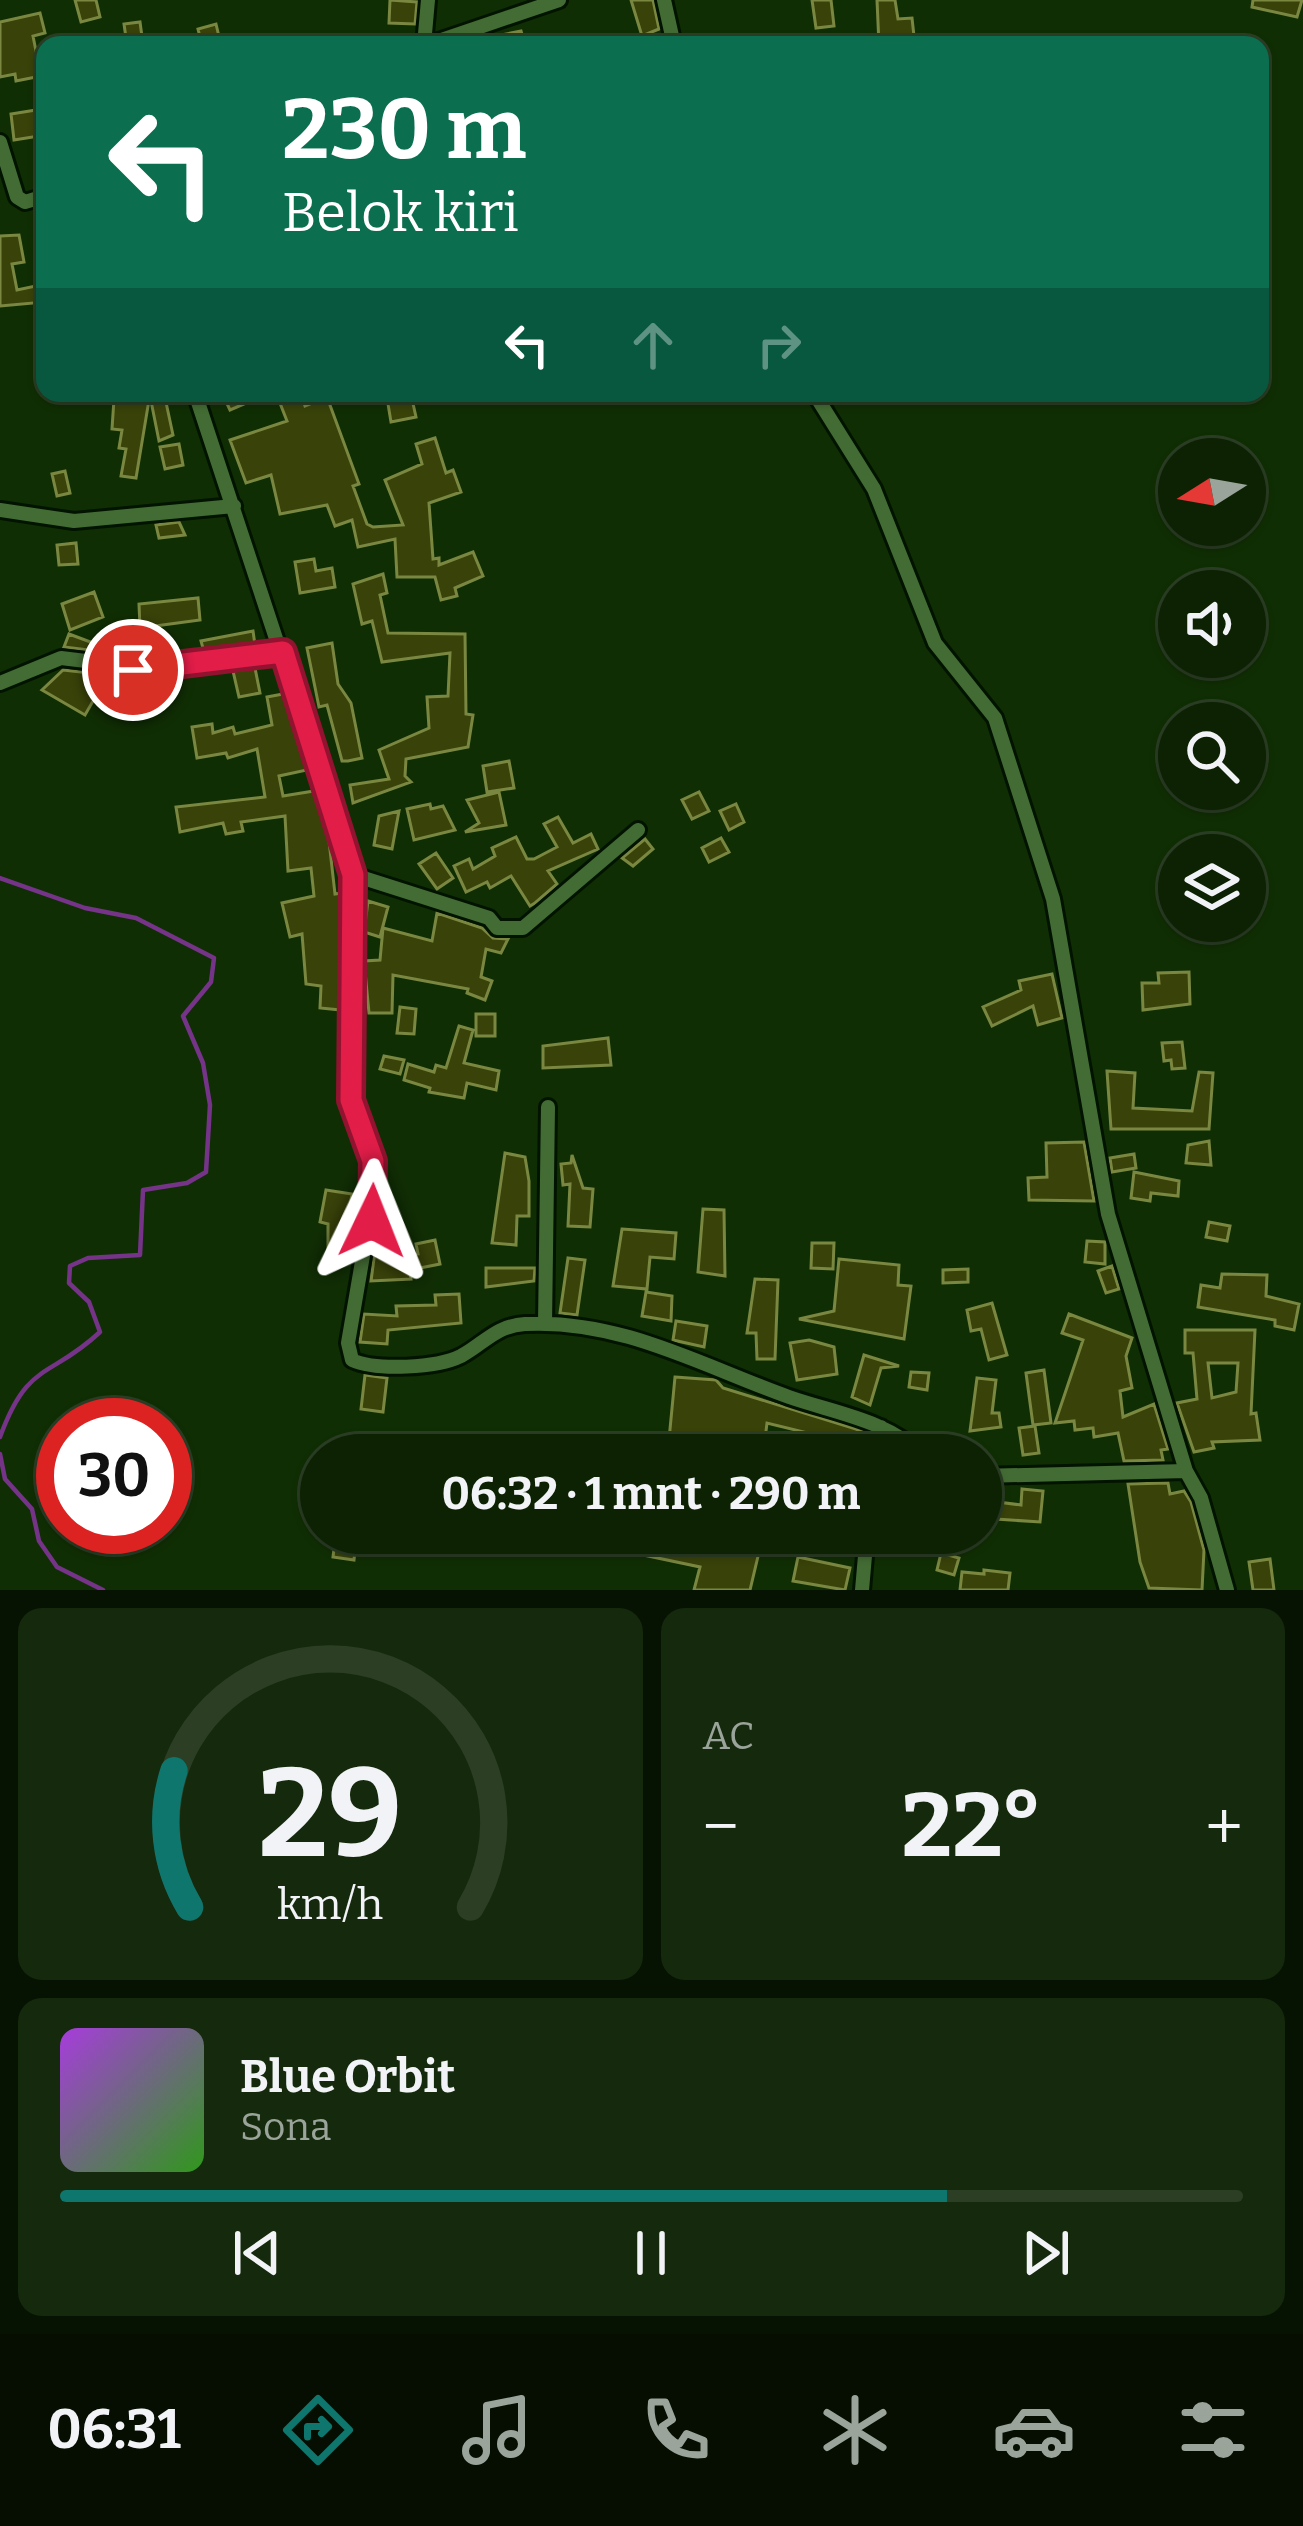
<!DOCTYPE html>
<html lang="id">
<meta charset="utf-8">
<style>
:root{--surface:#0c2203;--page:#152a0d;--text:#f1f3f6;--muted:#9aa49a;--line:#2c3f25;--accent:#0f766e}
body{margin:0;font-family:Bitter,serif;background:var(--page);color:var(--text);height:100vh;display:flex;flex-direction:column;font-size:45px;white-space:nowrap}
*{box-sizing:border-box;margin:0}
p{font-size:39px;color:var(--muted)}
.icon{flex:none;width:66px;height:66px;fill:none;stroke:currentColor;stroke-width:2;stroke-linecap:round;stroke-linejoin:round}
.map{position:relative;height:1590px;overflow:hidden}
.side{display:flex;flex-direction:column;gap:18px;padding:18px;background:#071302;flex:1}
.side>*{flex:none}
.guide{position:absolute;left:36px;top:36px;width:1233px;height:366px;border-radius:24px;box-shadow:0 3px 9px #0004,0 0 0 3px var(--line);background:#0b6e4f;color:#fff;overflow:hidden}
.needle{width:78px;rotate:259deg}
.tools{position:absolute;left:1158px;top:438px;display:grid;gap:24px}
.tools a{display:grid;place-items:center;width:108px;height:108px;border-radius:50%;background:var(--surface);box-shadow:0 3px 9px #0004,0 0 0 3px var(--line);font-size:60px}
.speed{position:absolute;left:36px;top:1398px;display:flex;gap:24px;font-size:60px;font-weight:700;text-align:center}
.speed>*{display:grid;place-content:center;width:156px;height:156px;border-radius:50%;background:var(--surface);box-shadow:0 3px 9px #0004,0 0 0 3px var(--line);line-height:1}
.speed .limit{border:18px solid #d22;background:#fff;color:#111}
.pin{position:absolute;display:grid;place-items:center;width:102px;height:102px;color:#fff;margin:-51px;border:6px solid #fff;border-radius:50%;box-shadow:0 3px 12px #0007}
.me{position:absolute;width:132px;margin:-66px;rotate:2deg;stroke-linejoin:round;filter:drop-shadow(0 0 9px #0008)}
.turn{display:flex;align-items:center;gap:42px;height:252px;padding:0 48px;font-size:54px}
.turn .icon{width:156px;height:156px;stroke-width:2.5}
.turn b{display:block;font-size:84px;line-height:102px}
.lanes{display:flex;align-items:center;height:114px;padding:0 48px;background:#0003;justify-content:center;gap:60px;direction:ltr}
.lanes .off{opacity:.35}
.big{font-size:90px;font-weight:700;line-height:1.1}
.side .card{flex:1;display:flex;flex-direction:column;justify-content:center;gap:18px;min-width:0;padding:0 42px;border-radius:24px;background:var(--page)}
.side .dial{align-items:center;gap:0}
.dial svg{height:312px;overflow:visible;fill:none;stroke:var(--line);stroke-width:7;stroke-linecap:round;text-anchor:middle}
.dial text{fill:var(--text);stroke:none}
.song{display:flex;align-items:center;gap:36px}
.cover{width:144px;height:144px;border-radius:18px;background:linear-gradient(135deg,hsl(280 70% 55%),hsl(110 70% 35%))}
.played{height:12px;border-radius:6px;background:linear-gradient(90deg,var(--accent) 75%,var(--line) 75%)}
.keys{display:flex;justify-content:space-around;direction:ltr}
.heat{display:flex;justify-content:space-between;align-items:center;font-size:66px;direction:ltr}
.side .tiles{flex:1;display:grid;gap:18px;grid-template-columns:1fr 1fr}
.card:last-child{grid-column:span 2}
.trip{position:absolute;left:300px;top:1434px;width:702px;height:120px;border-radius:60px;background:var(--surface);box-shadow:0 3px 9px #0004,0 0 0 3px var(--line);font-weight:700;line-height:120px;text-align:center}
.tab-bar{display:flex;height:192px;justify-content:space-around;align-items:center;background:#050e01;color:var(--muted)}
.tab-bar .icon{width:84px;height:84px}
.tab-bar .active{color:var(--accent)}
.tab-bar b{font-size:54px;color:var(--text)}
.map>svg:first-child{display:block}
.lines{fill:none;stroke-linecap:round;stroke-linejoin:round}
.stream{stroke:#753488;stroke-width:4.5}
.building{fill:#394209;stroke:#7a8741;stroke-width:3;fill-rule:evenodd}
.street-casing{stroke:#021400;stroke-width:20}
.street{stroke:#436c34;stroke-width:14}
.route-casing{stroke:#92132f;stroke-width:30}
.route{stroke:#e11d48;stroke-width:21}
</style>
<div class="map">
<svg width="1303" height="1590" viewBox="0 0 1303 1590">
<rect width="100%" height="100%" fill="#102e04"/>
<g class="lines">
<path class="stream" d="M0,878l85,30 51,10 78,40 -3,24 -28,34 20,47 7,42 -4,67 -19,11 -44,7 -3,65 -52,3 -18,8 -1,17 20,19 11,30c-50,47 -72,28 -100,105
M0,1454l5,25 27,30 7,32 18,26 46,23"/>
</g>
<path class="building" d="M75,0h21l4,17 -19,5z
M390,0l27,2 -2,22 -26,-1z
M631,0h22l6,29 -17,7z
M812,0h19l3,26 -18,2z
M877,0h18l3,19 14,-1 3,27h-36z
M1253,0h49l-5,17 -45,-10z
M40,13l5,20 -12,3 8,40 -25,5 -1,-7 -15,3v-55z
M140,22l3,22 -16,1 -3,-21z
M216,24l5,21h-19l-4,-16z
M521,31l4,14h-44v-6z
M36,110l3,26 -25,4 -3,-26z
M19,235l5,27 -12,2 5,26 28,-6v18l-45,4v-70z
M164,393l9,42 -14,6 -9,-45z
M222,393h48l-40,17z
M276,393h25l4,13 22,-9 32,87 -6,2 14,38 6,3 30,-2 -18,-45 37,-16 -6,-20 19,-6 11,35 7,-3 8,22 -32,11 4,56 6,-1v7l34,-13 10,24 -28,12 2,8 -16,4 -6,-23h-38l-2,-38 -37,8 -6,-27 -17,6 -8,-21 -47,9 -9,-39 -25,8 -16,-43 57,-19z
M114,399l35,1 -13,78 -15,-2 5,-27 -7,-1 3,-18 -10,-1z
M412,399l4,18 -25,5 -3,-18z
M179,444l4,21 -18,4 -5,-22z
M65,471l5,22 -13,3 -5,-22z
M179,522l6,13 -26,3 -3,-13z
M76,543l2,21 -19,1 -2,-20z
M314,559l2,12 16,-3 3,19 -35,6 -5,-31z
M383,574l4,19 -7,2 8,38 77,1 1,80 7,1 -5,32 -62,12 -1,17 6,6 -58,21 -3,-18 39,-6 -10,-29 50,-22 -2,-31 21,-1 2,-43 -68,9 -10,-41 -10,3 -9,-40z
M94,592l9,25 -33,13 -8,-26z
M198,598l2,22 -60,8 -1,-24z
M253,631l2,14 -51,7 -3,-11z
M69,634l32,12 20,-2 1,10 -58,-7z
M332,643l6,41 13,19 11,55 -14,3h-6l-15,-56 -8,2 -12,-59z
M255,668l5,25 -21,4 -6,-26z
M63,670l45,5 -23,40 -43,-25z
M113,676l21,2 5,20 -19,5z
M283,694l24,76 -28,6 4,20 31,-5 14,41 7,62 7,-1 -1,117 -21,-2 1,-22 -15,-2 -4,-50 -12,3 -8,-34 32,-7 -3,-28 -23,3 -3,-55 -44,6 2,9 -17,3 -3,-11 -43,9 -4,-25 89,-10 -8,-48 -29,9 -2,-5 -29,5 -5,-31 20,-3 1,9 20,-6 2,7 37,-9 -5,-28z
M509,761l5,27 -27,4 -4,-26z
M499,792l7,33 -41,7 14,-9 -12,-23z
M699,792l10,19 -17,8 -10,-19z
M430,804l1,5 12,-3 12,24 -41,10 -7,-31z
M736,804l8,18 -15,8 -9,-19z
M399,811l-7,38 -18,-4 5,-29z
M558,817l15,26 18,-9 7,15 -50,22 9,13 -22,19 -5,3 -19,-30 -21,12 -3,-6 -21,10 -12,-26 15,-7 4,10 22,-13 -3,-8 24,-11 11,22h7l23,-12 -13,-23z
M721,838l8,14 -20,10 -7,-14z
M645,839l8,10 -20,17 -11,-8z
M436,853l17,25 -16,11 -18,-25z
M368,901l20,6 -8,30 -16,-5z
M437,913l45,15 11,10 15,1 -7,14 -15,-4 -5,28 11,4 -7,19 -18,-7 1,-4 -75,-14 -1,38h-23l-5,-52 16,-1 3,-32 49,13z
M1189,972l1,32 -47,6 -1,-27h17l-1,-10z
M1052,974l10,44 -24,7 -5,-19 -41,20 -9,-19 38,-17 -2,-9z
M400,1007l16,2 -2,25 -17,-1z
M476,1014h19v22h-19z
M459,1026l14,4 -9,33 35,8 -3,19 -29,-7 -3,15 -35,-6 1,-4 -26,-8 4,-16 26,8 2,-7 10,3z
M608,1038l3,27 -68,3v-22z
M1182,1042l3,26 -13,1 -1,-9 -7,1 -2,-18z
M384,1056l20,4 -4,14 -20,-5z
M1107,1071l28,2 -2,35 59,3 7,-39 14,1 -4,56h-98z
M1209,1141l2,24 -25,-2 2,-18z
M1084,1142l10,59 -65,-1 -1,-22 19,-1 -1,-34z
M505,1153l20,4 4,24v35h-12l-1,29 -24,-2z
M1134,1154l2,14 -24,4 -2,-14z
M572,1155l11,33 10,1 -3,38 -22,-1 2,-42 -7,1 -2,-21 10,-1z
M1134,1172l45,9 -1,15 -27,-3 -1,8 -19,-3z
M326,1190l26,4 -7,43h10l-3,19h-24v-32l-8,-2z
M703,1209l21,1 1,66 -27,-4z
M1209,1222l21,4 -3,15 -21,-4z
M622,1229l54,4 -2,26 -24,-2 -3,32 -34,-3z
M435,1240l5,24 -30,6 1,9 -40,2 4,-30 11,-1v7l32,-3 -2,-10z
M1087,1241l18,1v22l-20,-2z
M812,1243h22l-1,26 -22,-1z
M568,1258l17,2 -8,55 -17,-2z
M839,1259l60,6 -1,20 13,1 -7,53 -105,-20 35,-8z
M1112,1266l7,23 -13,4 -8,-22z
M486,1268h49l-1,13 -48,6z
M968,1269v13l-25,1v-13z
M1222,1274l45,1 -1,21 33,8 -5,26 -19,-4v-6l-77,-13 3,-22 19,3z
M755,1279l23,1 -3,79h-18l-1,-26h-9z
M646,1292l26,4 -1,25 -29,-5z
M459,1294l2,29 -73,7 -1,14 -27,-2 4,-28 33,2 -1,-10 40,-1 -1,-10z
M992,1303l15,52 -18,5 -8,-31 -10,2 -4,-21z
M1069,1314l63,24 -6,18 6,32 -12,3 3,26 31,-13 14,45 -7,1 2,10 -39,1 -6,-28 -24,4 -1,-9 -18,2 -1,-9 -19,2 28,-83 -21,-7z
M676,1321l31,5 -3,21 -31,-7z
M1185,1330h70l-4,84 5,-1 4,27 -48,2 2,6 -20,4 -17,-49 20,-4 -4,-46h-8zM1208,1363h30l-2,29 -24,6z
M809,1340l25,7 3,27 -40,6 -7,-37z
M864,1355l35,11 -18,2 -11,37 -18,-8z
M1044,1370l7,53 -18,2 -7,-52z
M911,1372l18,1 -2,17 -18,-3z
M365,1375l22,3 -4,34 -22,-3z
M675,1377l41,3 7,8 133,41 12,5 -3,13 -98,-24 -4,32 -95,-5z
M977,1378l19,2 -4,33h7l2,14 -31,4z
M1035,1426l4,27 -16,2 -4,-27z
M1168,1483l2,11 14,-3 7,11 13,48 -2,40 -53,-2 -9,-26 -12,-78z
M1022,1489l21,2 -3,31 -59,-4 1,-18 39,5z
M336,1533h21l-3,27 -21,-3z
M639,1533l55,9 2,-9h78l-4,17 -10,-2 -10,42h-56l6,-23 -66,-14z
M941,1553l18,5 -5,17 -17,-5z
M798,1557l52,11 -5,22 -52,-9z
M1270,1559l4,31h-21l-4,-28z
M984,1570l26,3 -2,17h-48l2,-18 22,2z"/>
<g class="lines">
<defs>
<path id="street" d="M664,0l10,45
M424,45l4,-45
M427,45l132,-45
M0,142l17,55 8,5 20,-6
M195,393l159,482 -3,225 25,80 -28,163 4,17c24,11 85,8 109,-4 24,-13 34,-30 64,-32 96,-5 177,42 264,73 46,16 98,23 133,58
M814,393l60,96 61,154 60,75 58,181 55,315 78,257
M0,510l74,11 160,-15
M0,683l61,-25 99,12 123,-18
M354,875l135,43 8,10h26l115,-98
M545,1324l3,-217
M875,1455l6,-28
M981,1476l205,-5 15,27 26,92
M862,1590l5,-57"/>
</defs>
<use href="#street" class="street-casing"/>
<use href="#street" class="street"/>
</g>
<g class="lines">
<defs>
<path id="route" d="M133,670l150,-18 70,223 -2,225 22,61 -1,60"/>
</defs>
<use href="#route" class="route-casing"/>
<use href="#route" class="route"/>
</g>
</svg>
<div class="tools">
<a><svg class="needle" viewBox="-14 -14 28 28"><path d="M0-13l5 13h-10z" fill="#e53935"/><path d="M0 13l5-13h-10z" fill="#9aa49a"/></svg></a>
<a><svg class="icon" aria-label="sound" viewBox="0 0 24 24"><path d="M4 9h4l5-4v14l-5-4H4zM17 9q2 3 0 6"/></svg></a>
<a><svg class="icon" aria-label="search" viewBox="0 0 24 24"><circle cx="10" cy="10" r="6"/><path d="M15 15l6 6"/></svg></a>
<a><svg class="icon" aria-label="layers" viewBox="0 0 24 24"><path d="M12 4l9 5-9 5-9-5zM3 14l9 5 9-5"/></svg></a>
</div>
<div class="speed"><div class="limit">30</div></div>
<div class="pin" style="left:133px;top:670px;background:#d93025"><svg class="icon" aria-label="arrive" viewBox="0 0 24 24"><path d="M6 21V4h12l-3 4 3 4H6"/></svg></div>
<svg class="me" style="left:372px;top:1221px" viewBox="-20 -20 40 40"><path d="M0-17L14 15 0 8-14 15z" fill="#e11d48" stroke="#fff" stroke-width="4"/></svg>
<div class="trip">06:32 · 1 mnt · 290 m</div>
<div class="guide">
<div class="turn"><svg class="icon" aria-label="left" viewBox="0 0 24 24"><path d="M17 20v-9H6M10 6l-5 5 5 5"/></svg><div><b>230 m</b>Belok kiri</div></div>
<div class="lanes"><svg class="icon" aria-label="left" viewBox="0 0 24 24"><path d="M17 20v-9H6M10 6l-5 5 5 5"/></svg><svg class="icon off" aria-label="ahead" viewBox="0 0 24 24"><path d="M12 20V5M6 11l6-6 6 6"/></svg><svg class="icon off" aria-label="right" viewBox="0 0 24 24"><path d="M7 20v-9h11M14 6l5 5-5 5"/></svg></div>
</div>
</div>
<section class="side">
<div class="tiles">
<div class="card dial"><svg viewBox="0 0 100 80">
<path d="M14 69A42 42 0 1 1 86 69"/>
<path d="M14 69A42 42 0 0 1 10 34" stroke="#0f766e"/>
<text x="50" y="56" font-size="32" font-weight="700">29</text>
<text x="50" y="72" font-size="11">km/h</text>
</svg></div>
<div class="card"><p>AC</p>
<div class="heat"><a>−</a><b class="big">22°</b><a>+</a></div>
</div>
<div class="card">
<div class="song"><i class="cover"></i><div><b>Blue Orbit</b><p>Sona</p></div></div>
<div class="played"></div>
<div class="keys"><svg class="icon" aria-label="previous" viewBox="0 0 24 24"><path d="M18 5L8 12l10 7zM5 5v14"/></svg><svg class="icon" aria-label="pause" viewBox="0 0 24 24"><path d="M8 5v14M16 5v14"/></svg><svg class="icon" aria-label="next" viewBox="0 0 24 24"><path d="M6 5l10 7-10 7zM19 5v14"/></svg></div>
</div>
</div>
</section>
<nav class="tab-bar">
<b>06:31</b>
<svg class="icon active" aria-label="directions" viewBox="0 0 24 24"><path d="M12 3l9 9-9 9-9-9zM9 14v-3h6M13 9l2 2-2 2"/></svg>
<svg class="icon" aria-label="music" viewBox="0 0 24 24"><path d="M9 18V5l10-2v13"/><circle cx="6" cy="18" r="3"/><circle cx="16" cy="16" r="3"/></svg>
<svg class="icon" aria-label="phone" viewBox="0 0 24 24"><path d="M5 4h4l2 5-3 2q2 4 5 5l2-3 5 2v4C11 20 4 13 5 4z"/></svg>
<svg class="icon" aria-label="climate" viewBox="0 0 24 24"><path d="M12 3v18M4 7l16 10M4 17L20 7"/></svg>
<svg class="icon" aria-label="car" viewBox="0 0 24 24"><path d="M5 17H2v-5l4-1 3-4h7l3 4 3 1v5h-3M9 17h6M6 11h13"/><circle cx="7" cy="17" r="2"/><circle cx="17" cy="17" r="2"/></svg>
<svg class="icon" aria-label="filters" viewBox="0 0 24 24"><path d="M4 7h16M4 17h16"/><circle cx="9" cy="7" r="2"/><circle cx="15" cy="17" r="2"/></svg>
</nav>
